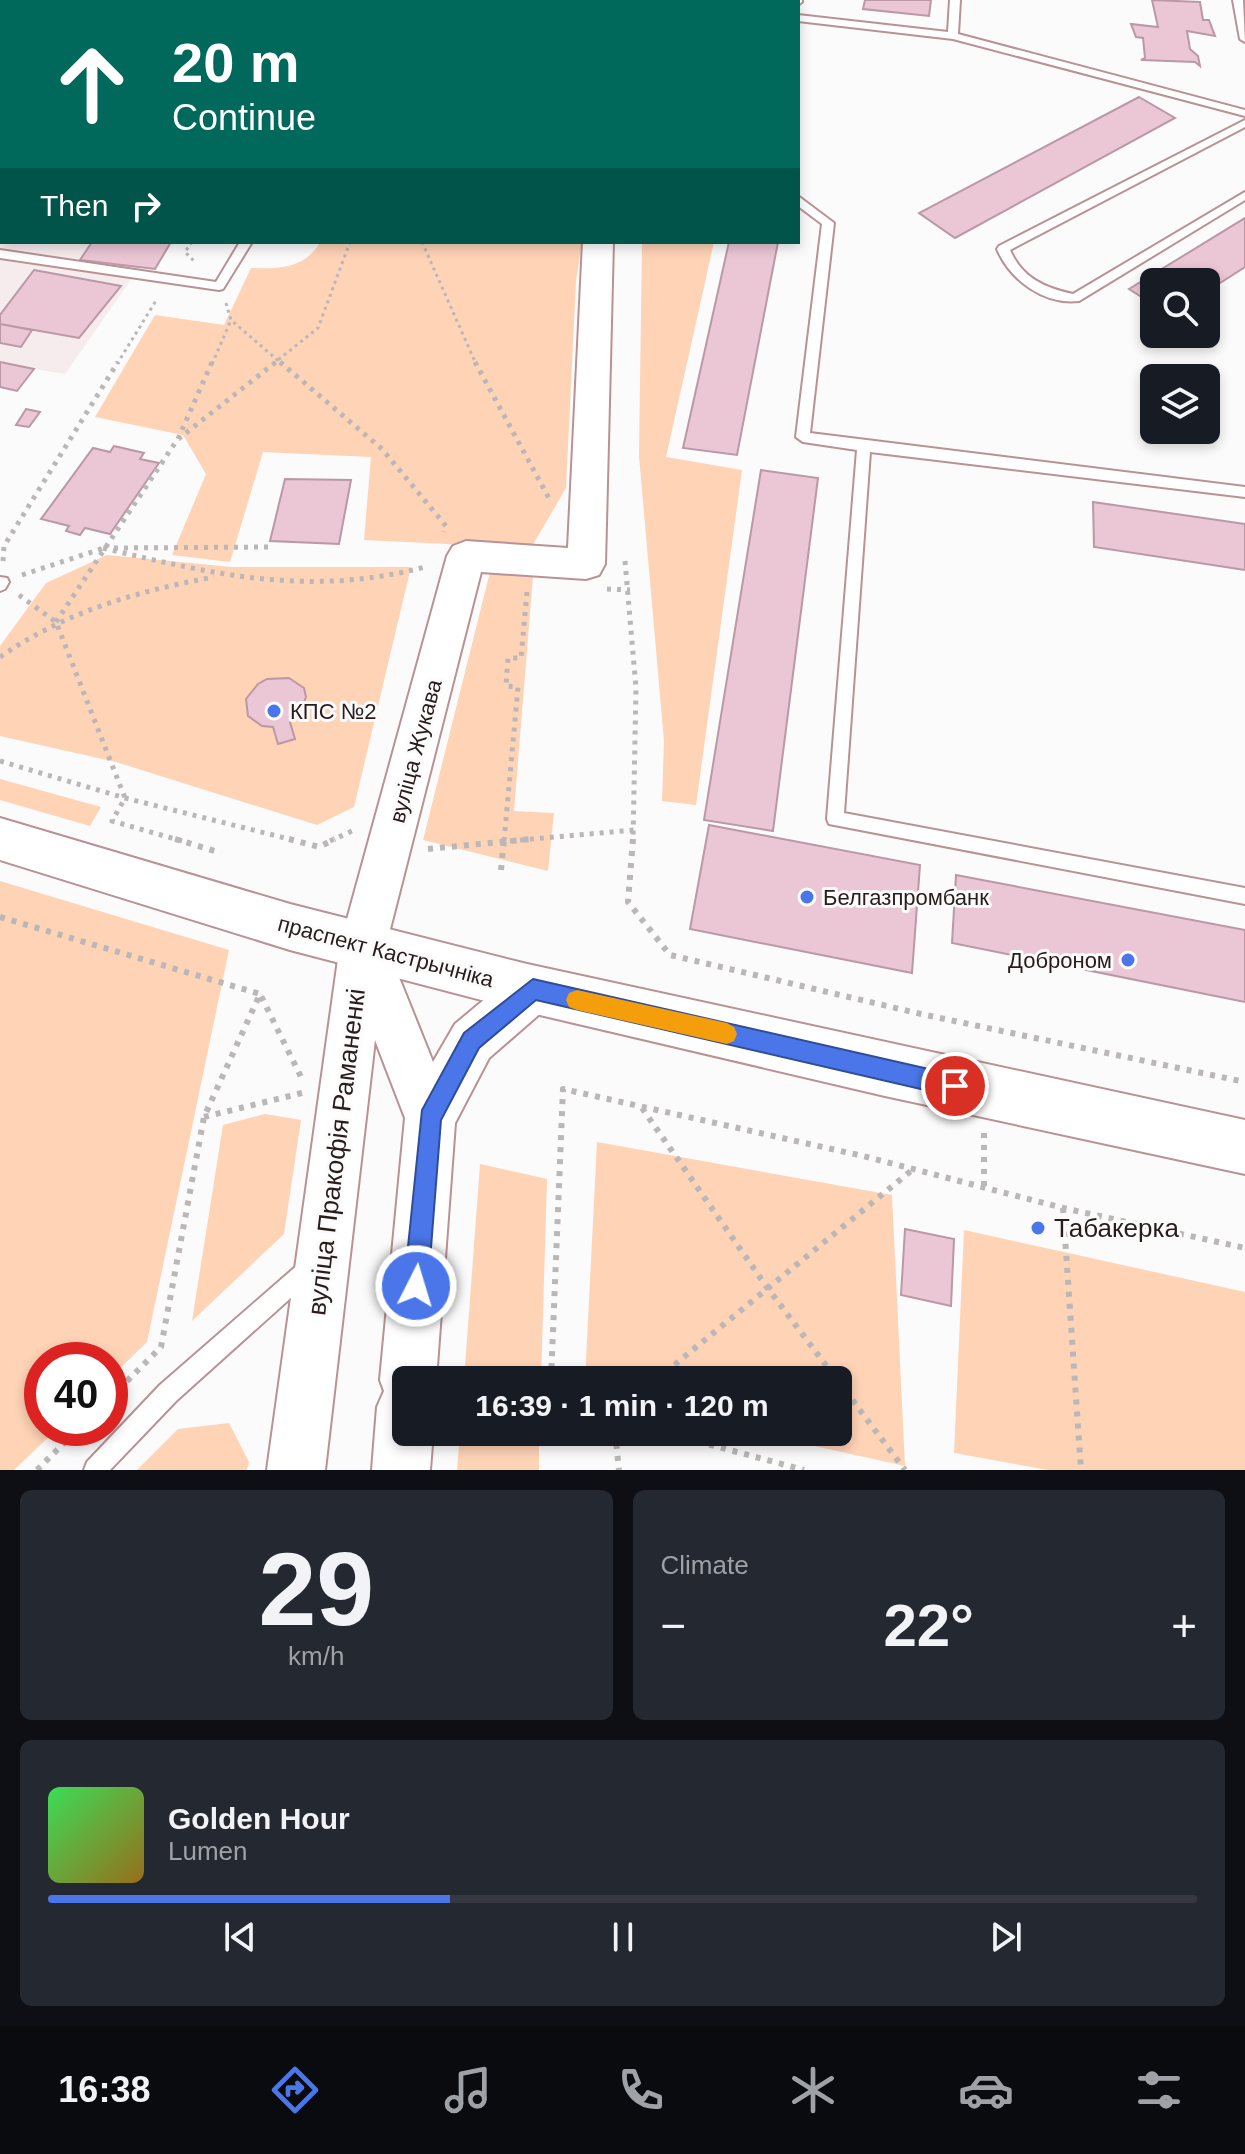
<!DOCTYPE html>
<meta charset="utf-8">
<style>
:root{--surface:#171b24;--page:#242831;--text:#f1f3f6;--muted:#9ea1a6;--line:#363941;--accent:#4a76e9}
body{margin:0;font-family:Helvetica,sans-serif;background:var(--page);color:var(--text);height:100vh;display:flex;flex-direction:column;font-size:30px;white-space:nowrap}
*{box-sizing:border-box;margin:0}
p{font-size:26px;color:var(--muted)}
.icon{flex:none;width:44px;height:44px;fill:none;stroke:currentColor;stroke-width:2;stroke-linecap:round;stroke-linejoin:round}
.map{position:relative;height:1470px;overflow:hidden}
.sheet{display:flex;flex-direction:column;gap:20px;padding:20px;background:#0d0f14;flex:1}
.sheet>*{flex:none}
.hud{position:absolute;left:0px;top:0px;width:800px;height:244px;box-shadow:0 4px 12px #0003;background:#00695c;color:#fff;overflow:hidden}
.controls{position:absolute;left:1140px;top:268px;display:grid;gap:16px}
.controls a{display:grid;place-items:center;width:80px;height:80px;border-radius:12px;background:var(--surface);box-shadow:0 4px 12px #0003;font-size:40px}
.speed{position:absolute;left:24px;top:1342px;display:flex;gap:16px;font-size:40px;font-weight:700;text-align:center}
.speed>*{display:grid;place-content:center;width:104px;height:104px;border-radius:50%;background:var(--surface);box-shadow:0 4px 12px #0003;line-height:1}
.speed .limit{border:12px solid #d22;background:#fff;color:#111}
.pin{position:absolute;display:grid;place-items:center;width:68px;height:68px;color:#fff;margin:-34px;border:4px solid #fff;border-radius:50%;box-shadow:0 2px 8px #0007}
.me{position:absolute;width:88px;margin:-44px;rotate:5deg;stroke-linejoin:round;filter:drop-shadow(0 0 6px #0008)}
.turn{display:flex;align-items:center;gap:28px;height:168px;padding:0 40px;font-size:36px}
.turn .icon{width:104px;height:104px;stroke-width:2.5}
.turn b{display:block;font-size:56px;line-height:68px}
.then{display:flex;align-items:center;height:76px;padding:0 40px;background:#0003;gap:16px;font-size:30px}
.big{font-size:60px;font-weight:700;line-height:1.1}
.sheet .card{flex:1;display:flex;flex-direction:column;justify-content:center;gap:12px;min-width:0;padding:0 28px;border-radius:12px;background:var(--page)}
.sheet .dial{align-items:center;gap:0}
.dial b{font-size:104px;line-height:1}
.song{display:flex;align-items:center;gap:24px}
.cover{width:96px;height:96px;border-radius:12px;background:linear-gradient(135deg,hsl(130 70% 55%),hsl(40 70% 35%))}
.played{height:8px;border-radius:4px;background:linear-gradient(90deg,var(--accent) 35%,var(--line) 35%)}
.keys{display:flex;justify-content:space-around;direction:ltr}
.heat{display:flex;justify-content:space-between;align-items:center;font-size:44px;direction:ltr}
.sheet .tiles{flex:1;display:grid;gap:20px;grid-template-columns:1fr 1fr}
.card:last-child{grid-column:span 2}
.trip{position:absolute;left:392px;top:1366px;width:460px;height:80px;border-radius:12px;background:var(--surface);box-shadow:0 4px 12px #0003;font-weight:700;line-height:80px;text-align:center}
.tab-bar{display:flex;height:128px;justify-content:space-around;align-items:center;background:#090b0e;color:var(--muted)}
.tab-bar .icon{width:56px;height:56px}
.tab-bar .current{color:var(--accent)}
.tab-bar b{font-size:36px;color:var(--text)}
.map>svg:first-child{display:block}
.built{fill:#f7eced}
.green{fill:#fed3b6}
.building{fill:#ebc6d5;stroke:#bb98a6;stroke-width:2}
.lines{fill:none;stroke-linecap:round;stroke-linejoin:round}
.service-casing{stroke:#b89295;stroke-width:4}
.minor-casing{stroke:#b89295;stroke-width:4}
.tertiary-casing{stroke:#b89295;stroke-width:4}
.secondary-casing{stroke:#b89295;stroke-width:4}
.path-far2{stroke:#bbb7b7;stroke-width:3;stroke-dasharray:3 4;stroke-linecap:butt}
.path-far1{stroke:#bbb7b7;stroke-width:5;stroke-dasharray:4 6;stroke-linecap:butt}
.path{stroke:#bbb7b7;stroke-width:6;stroke-dasharray:5 7;stroke-linecap:butt}
.service{fill:#fff;fill-rule:evenodd}
.minor{fill:#fff;fill-rule:evenodd}
.tertiary{fill:#fff;fill-rule:evenodd}
.secondary{fill:#fff;fill-rule:evenodd}
.route{fill:#4a76e9;stroke:#304d97;stroke-width:2}
.slow{fill:#f59e0b}
.poi-dot{fill:#4a76e9;stroke:#fbfbfb;stroke-width:3}
.labels{text-anchor:middle;stroke-width:6;stroke-linejoin:round;paint-order:stroke}
.poi-label{font-size:22px;fill:#2a1c1d;stroke:#fbfbfb;text-anchor:start}
.street-label{font-size:22px;fill:#2a1c1d;stroke:#fbfbfb}
.near-street-label{font-size:26px;fill:#2a1c1d;stroke:#fbfbfb}
.near-poi-label{font-size:26px;fill:#2a1c1d;stroke:#fbfbfb;text-anchor:start}
</style>
<div class="map">
<svg width="1245" height="1470" viewBox="0 0 1245 1470">
<rect width="100%" height="100%" fill="#fbfbfb"/>
<path class="built" d="M0,65l2,177h155l-92,132 -31,-5 -17,22 -17,-4z"/>
<path class="green" d="M320,242h262l-6,39 -10,207 -35,60 -167,-8 7,-83 -108,-5 -33,110 -58,-7 34,-81 -23,-39 -88,-18 60,-102 69,10 27,-57c26,1 55,1 69,-26z
M642,242h72l-48,215 76,13 -46,335 -34,-4 2,-60 -25,-285z
M107,555l125,12h179l-57,240 -37,18 -201,-63 -116,-26v-90l46,-63z
M490,572l43,4 -19,235 40,2 -6,58 -125,-31z
M0,779l101,28 -11,19 -90,-26z
M0,881l229,69 -82,392 -37,36v-18h-68v68h16l-44,42h-14z
M265,1114l36,6 -17,114 -92,87 31,-196z
M597,1142l295,53 13,271 -154,-34h87v-52h-253z
M480,1164l67,15 -6,201h-77z
M964,1230l281,62v178h-197l-94,-17z
M229,1423l20,39 -2,8h-110l41,-41z
M460,1432h79v38h-82z"/>
<path class="building" d="M865,0h66l-2,16 -66,-7z
M1152,0l48,2 3,18h6l6,16 -28,-5 3,18 8,7 2,10 -5,-4 -54,-2 4,-2 -2,-20 -7,-1 -5,-13 27,3z
M0,95h2l-2,128z
M1139,97l36,21 -220,120 -36,-25z
M1245,218v49l-39,25v-10h-52v23l-25,-16z
M92,242h79l-16,27 -75,-9z
M729,242h49l-41,213 -54,-7z
M34,270l87,16 -42,52 -79,-14v-9z
M0,324l32,6 -11,17 -21,-4z
M0,362l34,7 -17,22 -17,-4z
M26,409l14,3 -11,15 -13,-2z
M114,446l30,7 -4,6 19,4 -49,71 -25,-6 -5,7 -14,-4 3,-5 -28,-7 52,-71 17,4z
M761,470l57,8 -45,353 -69,-11z
M285,479l66,1 -12,64 -69,-3z
M1093,502l152,22v46l-151,-23z
M289,678l15,10 2,9 -7,18 -9,7 5,17 -17,5 -5,-17 -11,-1 -14,-10 -2,-17 12,-15 9,-5z
M709,825l211,40 -8,108 -222,-44z
M956,875l289,55v72l-293,-59z
M905,1229l49,10 -3,67 -50,-11z"/>
<g class="lines">
<defs>
<path id="service" d="M214,0h10l-11,2z
M681,0h10l-11,2z
M792,0h10v2l-4,3v-3z
M950,0h10l-2,34 287,76v6l-292,-77 -155,-18v-6l150,17z
M1233,0h10l2,42 -5,-3z
M0,48h2v6h-2z
M1245,120v7l-235,123c12,28 35,38 63,44l172,-102v8l-166,101c-35,4 -69,-21 -82,-52l2,-3z
M798,196l36,27 -24,210 435,54v10l-375,-45 -26,361 401,75v16l-416,-80 -2,-5 30,-369 -54,-8 -7,-5 26,-213 -24,-18z
M240,242h12l-29,47 -4,1 -219,-32v-8l216,32z
M0,577l7,1 2,4 -4,7 -5,2z
M307,1260l7,3 3,7 -3,7 -138,124 -66,69h-26l3,-8 73,-77 140,-122z"/>
<path id="minor" d="M360,0h20v2h-20z"/>
<path id="tertiary" d="M600,0h26v2h-26z
M583,242h30l-8,322 -6,11 -13,4 -105,-7 -95,373 47,117 22,-38 61,-51 17,-7 17,7 7,16 -7,16 -61,53 -34,65 -19,257h-30v52h27l-3,38h-58l5,-63 7,-16 -4,-11 25,-262 -30,-78 -50,430h-58l73,-525 107,-389 6,-10 13,-5 102,7z"/>
<path id="secondary" d="M0,818l290,86 237,60 718,156v54l-360,-78 -358,-84 -237,-62 -290,-90z"/>
</defs>
<use href="#service" class="service-casing"/>
<use href="#minor" class="minor-casing"/>
<use href="#tertiary" class="tertiary-casing"/>
<use href="#secondary" class="secondary-casing"/>
<path class="path-far2" d="M192,242l-7,10 9,9
M422,242l54,122
M226,303l5,17 51,44
M117,364l40,-65
M212,364l19,-44
M273,364l45,-36 32,-86"/>
<path class="path-far1" d="M280,362l102,87 64,77 -2,6
M475,362l76,140
M178,439l34,-77
M103,548c112,27 208,49 322,19
M114,548l155,-1
M3,561l1,-15 114,-184
M625,561l11,127 -3,153
M22,575l82,-27
M607,589l23,1
M19,595l37,27 69,176 -13,23 70,20
M56,622l121,-182 99,-78
M0,657c65,-45 137,-66 214,-80
M0,761l125,37 172,43
M330,841l22,-10
M504,841l14,-154 -12,-1 2,-28h13l6,-66
M510,841l124,-11"/>
<path class="path" d="M175,839l46,14
M289,839l30,8 16,-8
M633,839l-5,63 42,53 251,59 324,68
M428,849l103,-10
M501,870l3,-31
M0,917l260,77
M642,1108l124,178 71,94
M204,1117l98,-24
M984,1133v55
M1063,1208l18,262
M551,1380l12,-291 300,67 200,52 182,40
M656,1380l256,-210
M838,1381l67,89
M110,1398l51,-51 43,-230 56,-123 43,87
M615,1432l4,38
M663,1432l141,38
M37,1470l42,-42"/>
<use href="#service" class="service"/>
<use href="#minor" class="minor"/>
<use href="#tertiary" class="tertiary"/>
<use href="#secondary" class="secondary"/>
</g>
<path class="route" d="M533,979l422,96 8,3 3,8 -3,7 -8,4 -419,-97 -57,48 -38,72 -13,166 -3,9 -9,3 -8,-3 -4,-9 18,-176 42,-77z"/>
<path class="slow" d="M577,990l150,33 7,4 3,7 -3,7 -7,3 -150,-34 -8,-3 -3,-7 3,-7z"/>
<g class="poi-dot">
<circle cx="274" cy="711" r="8"/>
<circle cx="807" cy="897" r="8"/>
<circle cx="1128" cy="960" r="8"/>
<circle cx="1038" cy="1228" r="8"/>
</g>
<g class="labels">
<g class="poi-label">
<text x="290" y="719">КПС №2</text>
<text x="823" y="905">Белгазпромбанк</text>
<text x="1112" y="968" text-anchor="end">Доброном</text>
</g>
<g class="street-label">
<text transform="translate(415 751) rotate(-75)" y="8">вуліца Жукава</text>
<text transform="translate(386 951) rotate(15)" y="8">праспект Кастрычніка</text>
</g>
<g class="near-street-label">
<text transform="translate(336 1152) rotate(-83)" y="9">вуліца Пракофія Раманенкі</text>
</g>
<g class="near-poi-label">
<text x="1054" y="1237">Табакерка</text>
</g>
</g>
</svg>
<div class="controls">
<a><svg class="icon" aria-label="search" viewBox="0 0 24 24"><circle cx="10" cy="10" r="6"/><path d="M15 15l6 6"/></svg></a>
<a><svg class="icon" aria-label="layers" viewBox="0 0 24 24"><path d="M12 4l9 5-9 5-9-5zM3 14l9 5 9-5"/></svg></a>
</div>
<div class="speed"><div class="limit">40</div></div>
<div class="pin" style="left:955px;top:1086px;background:#d93025"><svg class="icon" aria-label="arrive" viewBox="0 0 24 24"><path d="M6 21V4h12l-3 4 3 4H6"/></svg></div>
<svg class="me" style="left:416px;top:1286px" viewBox="-20 -20 40 40"><circle r="17" fill="#4a76e9" stroke="#fff" stroke-width="3"/><path d="M0-11L8 9 0 5-8 9z" fill="#fff"/></svg>
<div class="trip">16:39 · 1 min · 120 m</div>
<div class="hud">
<div class="turn"><svg class="icon" aria-label="ahead" viewBox="0 0 24 24"><path d="M12 20V5M6 11l6-6 6 6"/></svg><div><b>20 m</b>Continue</div></div>
<div class="then">Then<svg class="icon" aria-label="right" viewBox="0 0 24 24"><path d="M7 20v-9h11M14 6l5 5-5 5"/></svg></div>
</div>
</div>
<section class="sheet">
<div class="tiles">
<div class="card dial"><b>29</b><p>km/h</p></div>
<div class="card"><p>Climate</p>
<div class="heat"><a>−</a><b class="big">22°</b><a>+</a></div>
</div>
<div class="card">
<div class="song"><i class="cover"></i><div><b>Golden Hour</b><p>Lumen</p></div></div>
<div class="played"></div>
<div class="keys"><svg class="icon" aria-label="previous" viewBox="0 0 24 24"><path d="M18 5L8 12l10 7zM5 5v14"/></svg><svg class="icon" aria-label="pause" viewBox="0 0 24 24"><path d="M8 5v14M16 5v14"/></svg><svg class="icon" aria-label="next" viewBox="0 0 24 24"><path d="M6 5l10 7-10 7zM19 5v14"/></svg></div>
</div>
</div>
</section>
<nav class="tab-bar">
<b>16:38</b>
<svg class="icon current" aria-label="directions" viewBox="0 0 24 24"><path d="M12 3l9 9-9 9-9-9zM9 14v-3h6M13 9l2 2-2 2"/></svg>
<svg class="icon" aria-label="music" viewBox="0 0 24 24"><path d="M9 18V5l10-2v13"/><circle cx="6" cy="18" r="3"/><circle cx="16" cy="16" r="3"/></svg>
<svg class="icon" aria-label="phone" viewBox="0 0 24 24"><path d="M5 4h4l2 5-3 2q2 4 5 5l2-3 5 2v4C11 20 4 13 5 4z"/></svg>
<svg class="icon" aria-label="climate" viewBox="0 0 24 24"><path d="M12 3v18M4 7l16 10M4 17L20 7"/></svg>
<svg class="icon" aria-label="car" viewBox="0 0 24 24"><path d="M5 17H2v-5l4-1 3-4h7l3 4 3 1v5h-3M9 17h6M6 11h13"/><circle cx="7" cy="17" r="2"/><circle cx="17" cy="17" r="2"/></svg>
<svg class="icon" aria-label="filters" viewBox="0 0 24 24"><path d="M4 7h16M4 17h16"/><circle cx="9" cy="7" r="2"/><circle cx="15" cy="17" r="2"/></svg>
</nav>
